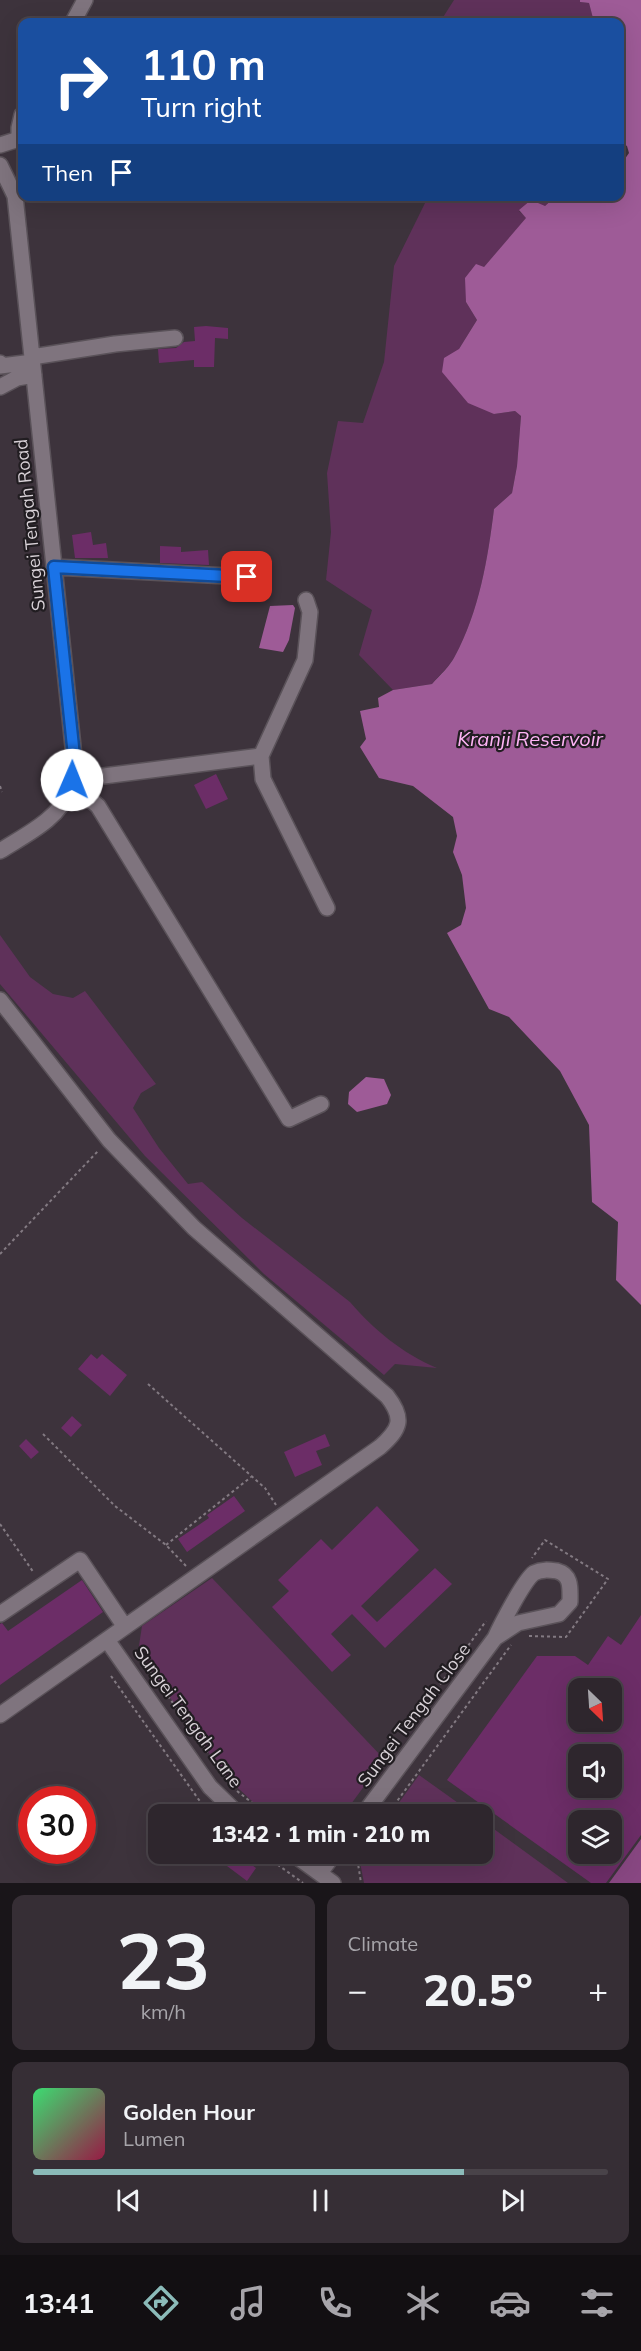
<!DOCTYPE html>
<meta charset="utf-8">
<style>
:root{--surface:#2e262d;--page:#362e35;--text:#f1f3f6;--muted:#a7a5aa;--line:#494349;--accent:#8bbbb9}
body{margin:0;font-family:Mulish,sans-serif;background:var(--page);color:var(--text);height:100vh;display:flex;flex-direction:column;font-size:22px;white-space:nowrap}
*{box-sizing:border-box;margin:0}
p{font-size:20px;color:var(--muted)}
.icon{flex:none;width:33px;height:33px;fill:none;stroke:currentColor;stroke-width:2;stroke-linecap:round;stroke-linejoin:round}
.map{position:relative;height:1883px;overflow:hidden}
.drawer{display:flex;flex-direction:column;gap:12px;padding:12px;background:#191519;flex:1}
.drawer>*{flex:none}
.hud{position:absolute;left:18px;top:18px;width:606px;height:183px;border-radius:12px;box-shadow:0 6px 24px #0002,0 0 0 2px var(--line);background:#1a4fa0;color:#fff;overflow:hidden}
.needle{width:39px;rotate:155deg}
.fabs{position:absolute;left:568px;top:1678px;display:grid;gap:12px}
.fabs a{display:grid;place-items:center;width:54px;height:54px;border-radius:12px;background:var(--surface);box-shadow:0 6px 24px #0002,0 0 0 2px var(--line);font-size:30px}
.speed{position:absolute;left:18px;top:1786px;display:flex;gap:12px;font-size:30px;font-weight:700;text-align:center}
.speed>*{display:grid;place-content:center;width:78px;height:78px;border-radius:50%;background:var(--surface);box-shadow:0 6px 24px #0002,0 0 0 2px var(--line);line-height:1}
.speed .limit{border:9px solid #d22;background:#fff;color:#111}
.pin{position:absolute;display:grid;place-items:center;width:51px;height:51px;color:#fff;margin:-26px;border-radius:12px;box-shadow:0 3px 9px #0006}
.me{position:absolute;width:66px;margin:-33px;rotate:1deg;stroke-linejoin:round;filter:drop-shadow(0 0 4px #0008)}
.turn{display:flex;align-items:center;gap:21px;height:126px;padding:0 24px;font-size:27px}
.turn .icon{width:78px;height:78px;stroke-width:2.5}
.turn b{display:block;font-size:42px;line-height:51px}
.then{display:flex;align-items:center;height:57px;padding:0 24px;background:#0003;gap:12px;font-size:22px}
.big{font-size:45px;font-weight:800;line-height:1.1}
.drawer .card{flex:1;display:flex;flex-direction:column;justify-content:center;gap:9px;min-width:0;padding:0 21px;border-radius:12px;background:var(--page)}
.drawer .dial{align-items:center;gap:0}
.dial b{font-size:78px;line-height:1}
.song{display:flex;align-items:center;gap:18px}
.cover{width:72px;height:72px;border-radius:9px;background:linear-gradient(135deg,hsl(140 70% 55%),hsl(340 70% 35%))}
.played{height:6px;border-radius:3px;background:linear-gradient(90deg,var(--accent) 75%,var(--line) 75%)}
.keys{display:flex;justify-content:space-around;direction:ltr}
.heat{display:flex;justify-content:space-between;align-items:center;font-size:33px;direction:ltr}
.drawer .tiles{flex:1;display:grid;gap:12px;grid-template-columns:1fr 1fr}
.card:last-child{grid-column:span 2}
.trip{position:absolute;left:148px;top:1804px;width:345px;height:60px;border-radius:12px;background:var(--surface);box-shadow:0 6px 24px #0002,0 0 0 2px var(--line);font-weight:800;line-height:60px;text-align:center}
.tab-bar{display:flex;height:96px;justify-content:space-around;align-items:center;background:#120f12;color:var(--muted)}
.tab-bar .icon{width:42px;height:42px}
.tab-bar .on{color:var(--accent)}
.tab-bar b{font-size:27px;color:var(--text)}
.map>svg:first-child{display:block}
.green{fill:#5f315a}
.forest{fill:#884782}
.water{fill:#9e5b97}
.building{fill:#6c2d67;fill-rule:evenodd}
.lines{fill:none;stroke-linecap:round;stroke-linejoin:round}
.minor-casing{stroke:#5a5259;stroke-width:18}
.path{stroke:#837a82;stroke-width:2;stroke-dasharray:3 3;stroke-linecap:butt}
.minor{stroke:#7f747e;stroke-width:15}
.route-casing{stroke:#114b97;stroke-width:15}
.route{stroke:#1a73e8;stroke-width:10}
.labels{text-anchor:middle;stroke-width:4.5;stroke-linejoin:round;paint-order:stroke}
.street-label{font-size:18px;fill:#d8d1d7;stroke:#211d21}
.water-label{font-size:20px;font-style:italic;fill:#feb4f5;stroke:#211d21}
</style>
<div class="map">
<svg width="641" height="1883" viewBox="0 0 641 1883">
<rect width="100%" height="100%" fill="#3d333c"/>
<path class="green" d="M454,0h126v2l9,1 5,18 -154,1z
M428,197h127l-10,9 -26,5 8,7 -43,49 -18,35 11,18 -18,29 35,65 21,-3 6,5 -4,50 -5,27 -18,16c-6,49 -15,103 -39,147 -5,10 -16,19 -23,28l-39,6 -34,-35 13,-45 -46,-30 5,-48 -4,-59 11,-52 25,2 21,-61 10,-96z
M0,935l30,42 23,17 20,4 12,-7 71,93 -15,9 -8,15 26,40 29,36 14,-2 40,36 108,84c23,27 53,52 87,66l-42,-4 -11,11 -120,-101 -119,-118 -145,-172z
M212,1578l172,181 -41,56h-73l-17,-13 -28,-26 -87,-124 4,-26z
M419,1775l56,40h-85z
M483,1821l85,62h-204l-5,-26 2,-3h122z"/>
<path class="forest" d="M641,1839v44h-32z"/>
<path class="water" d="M580,0h61v1305l-25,-25 2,-58 -26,-20 -3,-77 -29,-54 -51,-54 -20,-8 -42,-76 14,-8 5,-17 -4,-33 -9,-23 4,-16 -4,-19 -40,-31 -34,-8 -19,-31 6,-8 -6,-28 19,-4 -1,-9 15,-8 39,-6c8,-9 18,-18 23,-28 24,-44 33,-98 39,-147l18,-16 5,-27 4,-50 -6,-5 -21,3 -26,-11 -26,-31 2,-14 15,-9 18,-29 -11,-18 -1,-24 11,-14 8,3 42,-49 -7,-8 12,-10 14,6 10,-9 65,-1v-30l9,-13 -2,-7 -7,-4v-120h-26l-5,-19 -9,-1z
M293,605l2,3 -6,32 -6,12 -24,-4 11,-42z
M366,1077l18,2 7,16 -4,9 -30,8 -9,-8 1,-12z"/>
<path class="building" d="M206,326l22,2v11l-13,-1 -1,29h-20v-7l-35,3 -1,-14 18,-1 8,-6 11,-1 -1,-14z
M91,532l2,13 13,-2 2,15h-33l-3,-23z
M160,546l21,1v5l27,-2 1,15 -49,-2z
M216,774l12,25 -22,10 -12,-24z
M91,1354l6,5 5,-5 25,21 -17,21 -32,-27z
M72,1416l10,9 -11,12 -10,-9z
M325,1434l5,12 -14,5 6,14 -27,12 -11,-25z
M26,1439l13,13 -8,7 -12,-13z
M234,1496l11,15 -58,41 -9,-13 31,-21 -2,-3z
M377,1506l42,44 -58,56 16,16 58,-54 17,16 -67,64 -33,-34 -21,20 20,21 -19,17 -60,-65 17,-16 -11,-11 43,-41 11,11z
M82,1580l21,32 -103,73v-61l2,-1 6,8z
M641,1615v220l-35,48h-15l-144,-103 90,-124h38l13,9 20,-29 13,9zM579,1689h33v33h-33zM579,1755h33v33h-33zM579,1821h33v33h-33z
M230,1854h7l19,14 -9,13 -24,-18z"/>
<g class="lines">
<defs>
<path id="minor" d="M73,22l12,-22
M19,138v-10l3,-13
M0,145l22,-7
M0,165l15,31 59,560c-1,11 0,22 -4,33 -10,30 -45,46 -70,62
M32,357l83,-13 60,-6
M0,363v3l33,-4
M0,387l17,-9 17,-3
M54,567l193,10
M306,600l4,12 -5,48 -44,96 2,23 64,129
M72,780l189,-24
M69,792l23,9 6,5 191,313 32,-15
M0,1000l109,140 85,88 193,168c18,23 13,33 -7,51l-380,268
M0,1614l80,-54 45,67
M107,1640l103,147 29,28
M363,1815l132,-177c6,-13 29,-58 39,-65 8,-4 15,-3 23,-2 15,4 13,18 13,31l-11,12 -41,9 -23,15
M293,1854l40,29
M320,1873l14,-19"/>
</defs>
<use href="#minor" class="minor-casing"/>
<path class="path" d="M0,786l2,6
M0,1254l99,-104
M148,1384l117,104 11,17
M43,1434l72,72 51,39 20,21
M0,1524l34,49
M166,1545l85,-68
M529,1636l37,1 42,-58 -63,-39 -13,18
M140,1657l93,130
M111,1676l88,124 14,15
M405,1733l81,-112
M237,1791l31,24
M387,1815l124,-170
M263,1854l40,29
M359,1854l-2,3 4,26"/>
<use href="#minor" class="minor"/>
</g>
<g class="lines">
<defs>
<path id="route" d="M72,780l2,-24 -20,-189 193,10"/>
</defs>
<use href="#route" class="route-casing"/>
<use href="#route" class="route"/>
</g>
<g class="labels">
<g class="street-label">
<text transform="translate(30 525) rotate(-96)" y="6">Sungei Tengah Road</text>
<text transform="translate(414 1715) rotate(-53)" y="6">Sungei Tengah Close</text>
<text transform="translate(188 1717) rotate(54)" y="6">Sungei Tengah Lane</text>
</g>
<g class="water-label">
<text x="530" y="746">Kranji Reservoir</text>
</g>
</g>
</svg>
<div class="fabs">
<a><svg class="needle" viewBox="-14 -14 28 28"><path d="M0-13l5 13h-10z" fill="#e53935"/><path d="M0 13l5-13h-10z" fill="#a7a5aa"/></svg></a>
<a><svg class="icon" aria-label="sound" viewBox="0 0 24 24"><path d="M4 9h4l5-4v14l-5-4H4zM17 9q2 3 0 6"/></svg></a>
<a><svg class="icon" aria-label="layers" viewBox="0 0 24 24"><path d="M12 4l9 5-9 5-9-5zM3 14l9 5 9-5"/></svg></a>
</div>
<div class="speed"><div class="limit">30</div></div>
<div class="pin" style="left:247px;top:577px;background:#d93025"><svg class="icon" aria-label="arrive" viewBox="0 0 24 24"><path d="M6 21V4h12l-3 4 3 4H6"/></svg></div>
<svg class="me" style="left:72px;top:780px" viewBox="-20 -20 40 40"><circle r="19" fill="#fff"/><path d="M0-13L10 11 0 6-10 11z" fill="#1a73e8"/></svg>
<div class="trip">13:42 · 1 min · 210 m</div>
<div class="hud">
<div class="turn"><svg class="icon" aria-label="right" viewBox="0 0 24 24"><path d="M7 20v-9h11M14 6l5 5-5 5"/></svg><div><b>110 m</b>Turn right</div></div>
<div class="then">Then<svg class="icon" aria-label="arrive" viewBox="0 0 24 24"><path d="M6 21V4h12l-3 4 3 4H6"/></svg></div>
</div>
</div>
<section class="drawer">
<div class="tiles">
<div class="card dial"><b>23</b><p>km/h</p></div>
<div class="card"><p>Climate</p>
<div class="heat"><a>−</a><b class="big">20.5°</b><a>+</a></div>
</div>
<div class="card">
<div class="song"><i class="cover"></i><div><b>Golden Hour</b><p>Lumen</p></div></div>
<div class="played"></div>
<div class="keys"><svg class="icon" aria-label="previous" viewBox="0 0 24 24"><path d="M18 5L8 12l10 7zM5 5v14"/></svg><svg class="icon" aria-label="pause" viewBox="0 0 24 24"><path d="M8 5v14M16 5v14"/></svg><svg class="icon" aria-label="next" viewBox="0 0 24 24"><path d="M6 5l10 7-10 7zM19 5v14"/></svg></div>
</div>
</div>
</section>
<nav class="tab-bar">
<b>13:41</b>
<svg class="icon on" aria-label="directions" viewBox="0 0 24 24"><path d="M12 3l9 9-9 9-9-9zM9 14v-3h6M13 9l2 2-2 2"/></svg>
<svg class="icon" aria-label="music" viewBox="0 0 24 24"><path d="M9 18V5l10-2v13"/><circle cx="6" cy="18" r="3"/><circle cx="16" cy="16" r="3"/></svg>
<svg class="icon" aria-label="phone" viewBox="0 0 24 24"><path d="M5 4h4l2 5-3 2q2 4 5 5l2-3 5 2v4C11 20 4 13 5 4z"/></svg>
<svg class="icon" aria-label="climate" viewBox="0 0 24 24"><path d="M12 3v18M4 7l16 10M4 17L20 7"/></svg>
<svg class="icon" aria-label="car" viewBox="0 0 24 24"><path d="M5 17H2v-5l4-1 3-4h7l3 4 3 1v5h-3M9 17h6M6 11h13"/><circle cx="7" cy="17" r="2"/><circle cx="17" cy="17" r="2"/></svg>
<svg class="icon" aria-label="filters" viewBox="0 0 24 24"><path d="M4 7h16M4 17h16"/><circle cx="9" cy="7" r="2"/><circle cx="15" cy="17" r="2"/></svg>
</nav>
